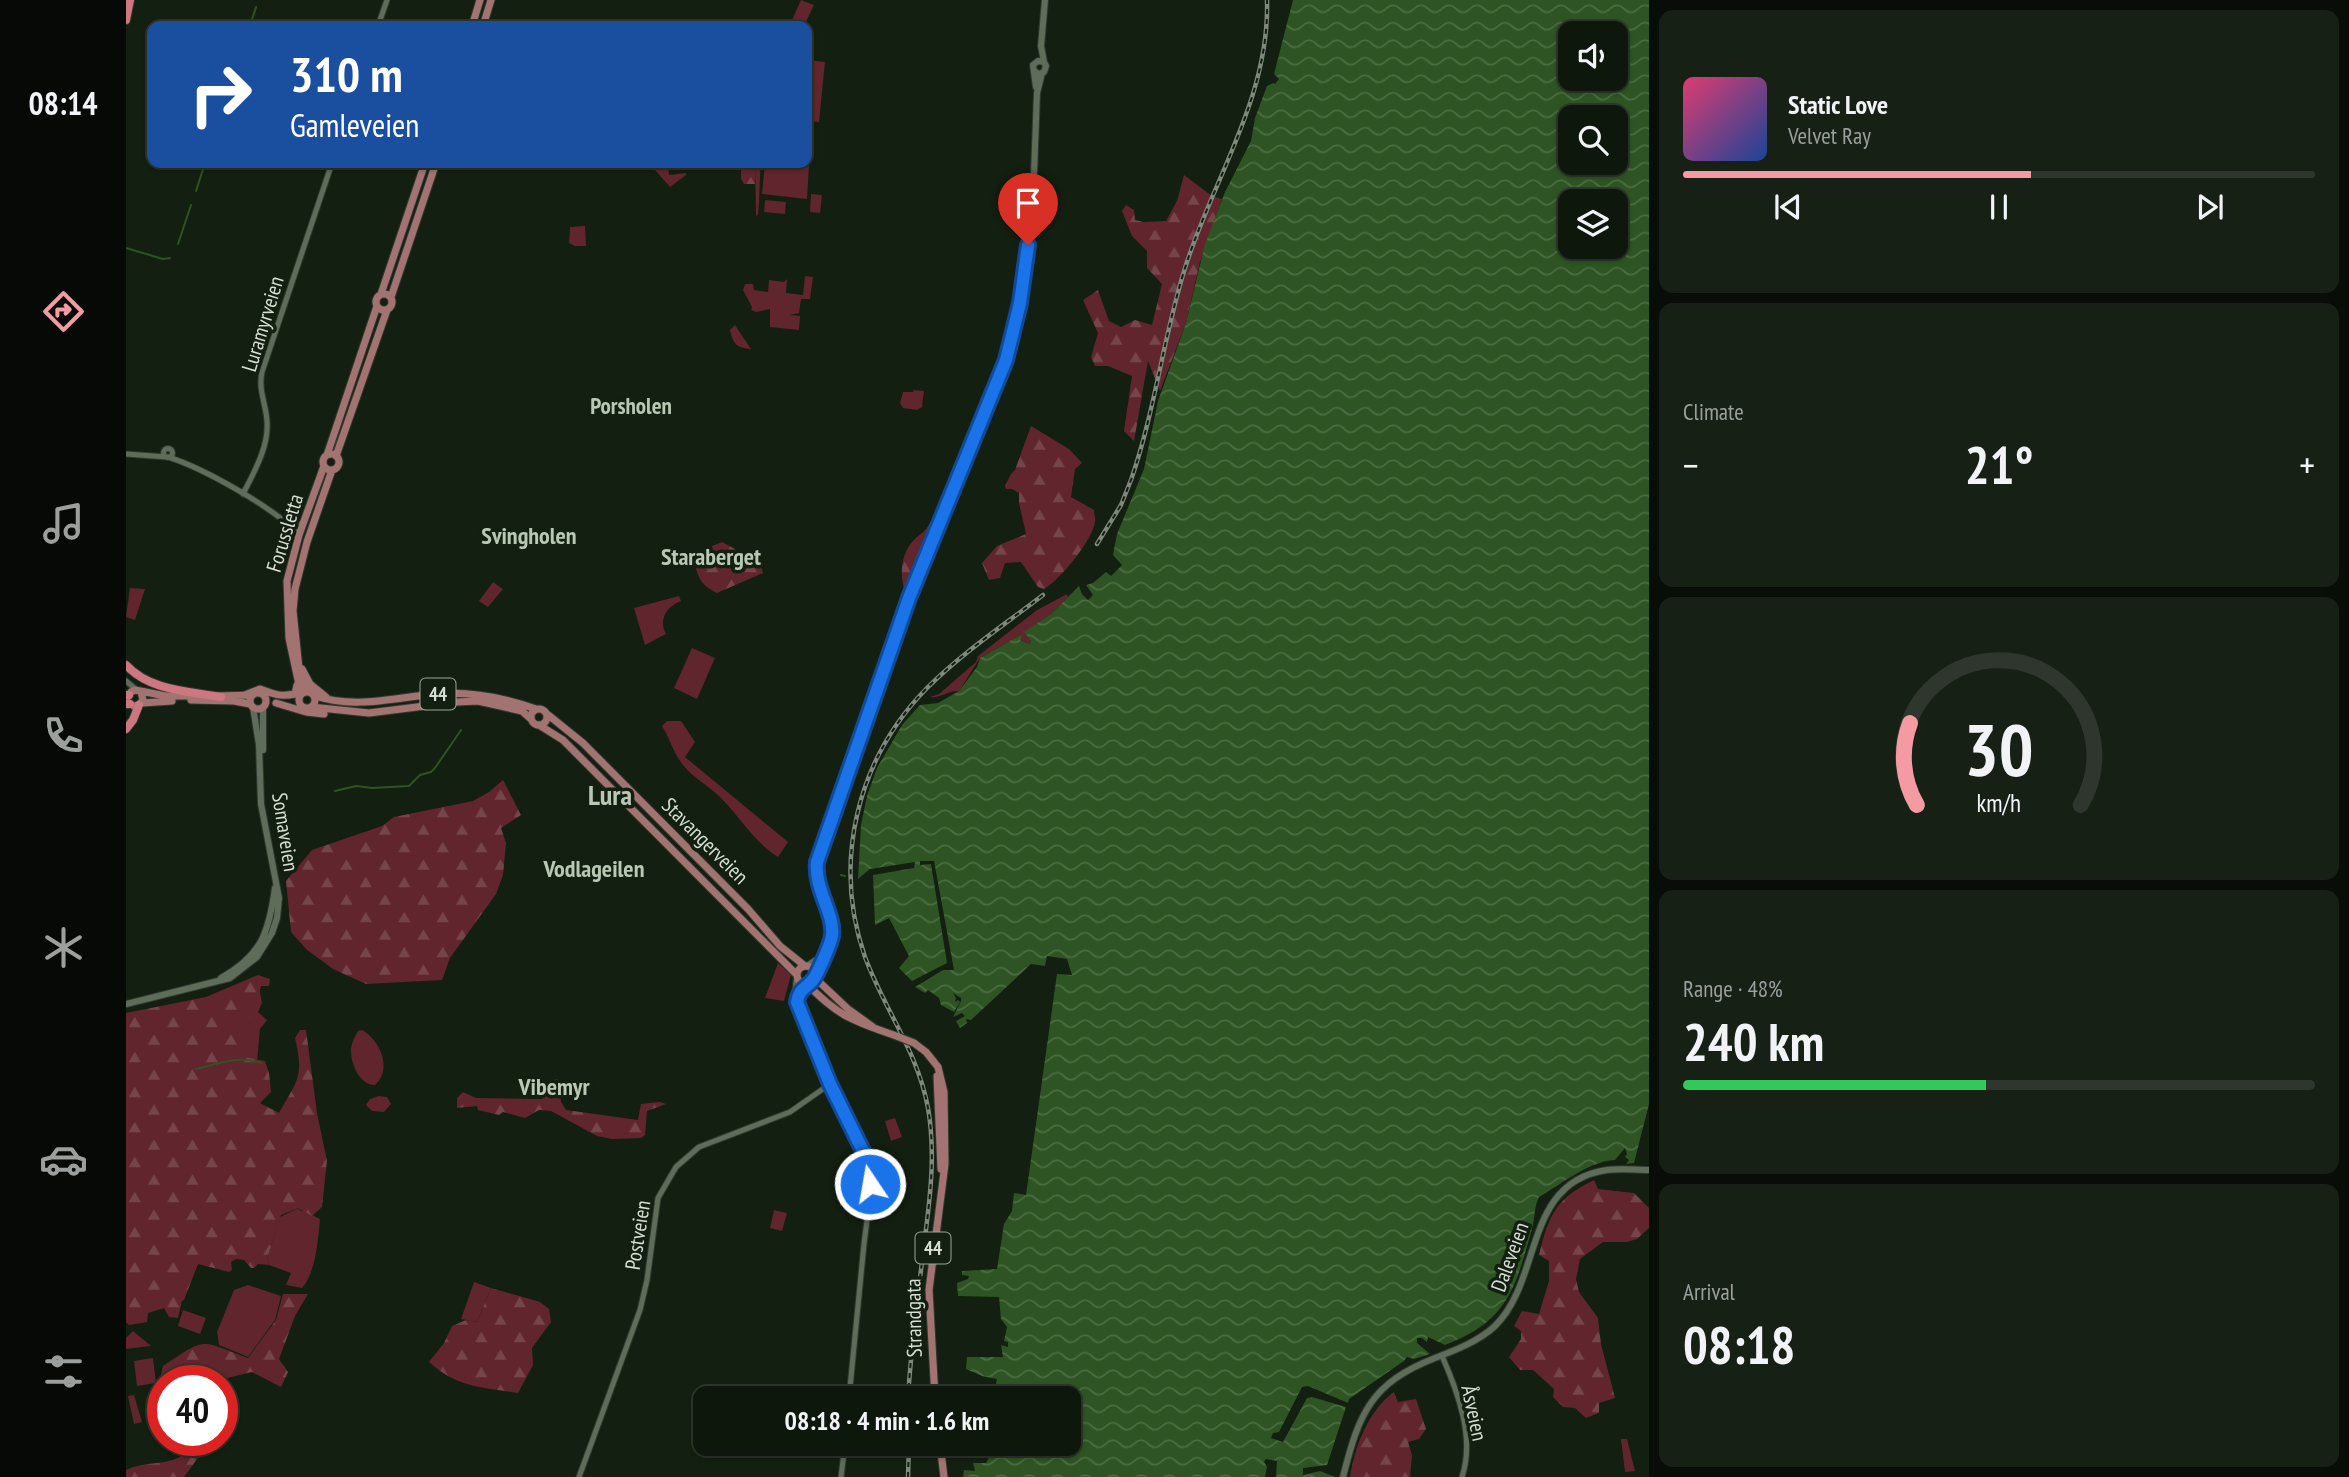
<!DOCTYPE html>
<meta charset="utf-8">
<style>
:root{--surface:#0e170c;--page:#172015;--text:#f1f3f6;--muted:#9b9f9d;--line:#2e362d;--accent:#f49aa3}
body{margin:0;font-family:"PT Sans Narrow",sans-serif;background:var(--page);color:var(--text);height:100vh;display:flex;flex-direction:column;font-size:26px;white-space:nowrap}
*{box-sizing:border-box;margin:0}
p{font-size:23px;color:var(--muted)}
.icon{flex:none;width:38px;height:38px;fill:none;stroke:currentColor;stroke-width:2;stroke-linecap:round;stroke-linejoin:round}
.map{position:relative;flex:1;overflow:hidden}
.sheet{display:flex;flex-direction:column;gap:10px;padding:10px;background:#080d07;width:700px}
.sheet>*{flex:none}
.top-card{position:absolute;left:21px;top:21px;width:665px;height:147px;border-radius:14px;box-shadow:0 2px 5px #0004,0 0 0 2px var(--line);background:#1a4fa0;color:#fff;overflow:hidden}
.fabs{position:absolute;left:1432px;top:21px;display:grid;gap:14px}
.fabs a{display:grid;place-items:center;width:70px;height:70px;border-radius:14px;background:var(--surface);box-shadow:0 2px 5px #0004,0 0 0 2px var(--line);font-size:35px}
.speed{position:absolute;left:21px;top:1365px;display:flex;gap:14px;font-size:35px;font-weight:700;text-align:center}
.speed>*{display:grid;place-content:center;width:91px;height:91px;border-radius:50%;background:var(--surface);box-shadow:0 2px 5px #0004,0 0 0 2px var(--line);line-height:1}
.speed .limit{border:10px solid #d22;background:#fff;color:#111}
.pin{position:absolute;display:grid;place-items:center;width:60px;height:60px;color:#fff;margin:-72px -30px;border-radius:50% 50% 50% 0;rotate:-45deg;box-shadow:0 0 7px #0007}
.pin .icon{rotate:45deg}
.me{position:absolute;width:77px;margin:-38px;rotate:348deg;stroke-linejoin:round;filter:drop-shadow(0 0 5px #0008)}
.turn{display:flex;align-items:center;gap:24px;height:147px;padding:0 28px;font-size:32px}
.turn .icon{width:91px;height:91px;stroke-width:2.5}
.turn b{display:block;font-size:49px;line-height:60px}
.big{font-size:52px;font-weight:600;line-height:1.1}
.sheet .card{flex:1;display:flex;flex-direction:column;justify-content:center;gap:10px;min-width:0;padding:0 24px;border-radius:14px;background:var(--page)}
.sheet .dial{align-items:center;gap:0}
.dial svg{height:182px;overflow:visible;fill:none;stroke:var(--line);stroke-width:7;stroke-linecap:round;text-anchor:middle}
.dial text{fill:var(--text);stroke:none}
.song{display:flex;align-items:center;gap:21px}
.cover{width:84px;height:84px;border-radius:10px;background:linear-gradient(135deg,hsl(340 70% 55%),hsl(220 70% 35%))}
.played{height:7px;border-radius:4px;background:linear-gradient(90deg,var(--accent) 55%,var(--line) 55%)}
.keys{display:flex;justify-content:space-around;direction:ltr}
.heat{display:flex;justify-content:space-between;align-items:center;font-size:38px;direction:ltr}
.charge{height:10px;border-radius:5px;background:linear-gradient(90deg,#34c759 48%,var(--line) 0)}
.trip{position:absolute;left:567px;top:1386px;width:388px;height:70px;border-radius:14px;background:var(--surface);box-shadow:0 2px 5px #0004,0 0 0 2px var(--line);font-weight:600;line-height:70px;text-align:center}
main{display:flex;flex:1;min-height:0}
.menu{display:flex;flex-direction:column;width:126px;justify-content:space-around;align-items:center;background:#060905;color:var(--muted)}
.menu .icon{width:49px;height:49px}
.menu .active{color:var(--accent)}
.menu b{font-size:32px;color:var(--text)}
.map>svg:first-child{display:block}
.green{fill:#60252d}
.forest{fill:url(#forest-firs)}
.water{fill:url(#water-waves);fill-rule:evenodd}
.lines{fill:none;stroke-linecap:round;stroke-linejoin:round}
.stream{stroke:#2d5422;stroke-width:2}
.tertiary-casing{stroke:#313830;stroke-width:7}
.secondary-casing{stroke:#313830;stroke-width:8}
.primary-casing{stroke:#313830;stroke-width:9}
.motorway-casing{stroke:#313830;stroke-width:10}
.tertiary{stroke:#5e6c5a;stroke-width:5}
.secondary{stroke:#5e6c5a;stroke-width:6}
.primary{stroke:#a27371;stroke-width:7}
.motorway{stroke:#cf7780;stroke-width:8}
.rail-casing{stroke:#7e887c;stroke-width:4.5}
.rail{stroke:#131f10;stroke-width:2;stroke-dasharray:5;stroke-linecap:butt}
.primary-bridge-casing{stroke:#313830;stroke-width:9;stroke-linecap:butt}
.primary-bridge{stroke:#a27371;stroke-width:7}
.route-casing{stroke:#114b97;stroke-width:18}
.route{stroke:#1a73e8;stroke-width:12}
.labels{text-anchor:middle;stroke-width:7;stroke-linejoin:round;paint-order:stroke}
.shield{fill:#131f10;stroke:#9ca59a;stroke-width:2}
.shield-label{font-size:19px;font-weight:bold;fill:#d7dfd5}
.street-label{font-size:21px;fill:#d7dfd5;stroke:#131f10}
.neighbourhood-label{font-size:23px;font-weight:bold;fill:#b8c8b4;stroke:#131f10}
.quarter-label{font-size:24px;font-weight:bold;fill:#b8c8b4;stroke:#131f10}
.district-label{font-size:28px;font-weight:bold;fill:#b8c8b4;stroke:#131f10}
</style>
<main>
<nav class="menu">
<b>08:14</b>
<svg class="icon active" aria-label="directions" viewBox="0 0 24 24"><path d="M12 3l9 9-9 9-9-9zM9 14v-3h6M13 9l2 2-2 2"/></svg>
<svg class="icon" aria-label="music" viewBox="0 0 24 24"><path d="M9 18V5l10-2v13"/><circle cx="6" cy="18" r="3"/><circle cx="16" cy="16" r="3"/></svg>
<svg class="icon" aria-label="phone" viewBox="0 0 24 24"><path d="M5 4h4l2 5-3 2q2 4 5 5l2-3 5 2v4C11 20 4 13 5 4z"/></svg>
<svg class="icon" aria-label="climate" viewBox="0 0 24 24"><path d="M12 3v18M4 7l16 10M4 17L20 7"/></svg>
<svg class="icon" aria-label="car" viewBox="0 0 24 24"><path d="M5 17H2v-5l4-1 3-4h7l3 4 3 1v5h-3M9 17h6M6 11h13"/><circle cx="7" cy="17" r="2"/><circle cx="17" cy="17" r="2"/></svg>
<svg class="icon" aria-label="filters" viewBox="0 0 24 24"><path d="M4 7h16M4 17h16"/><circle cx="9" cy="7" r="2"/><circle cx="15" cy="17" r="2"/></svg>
</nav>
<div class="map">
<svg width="1523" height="1477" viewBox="0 0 1523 1477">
<defs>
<pattern id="forest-firs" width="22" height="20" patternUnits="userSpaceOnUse" patternTransform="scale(1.75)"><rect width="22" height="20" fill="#60252d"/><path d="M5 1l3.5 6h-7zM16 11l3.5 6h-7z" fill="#76444b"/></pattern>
<pattern id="water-waves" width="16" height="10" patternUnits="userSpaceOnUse" patternTransform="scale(1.75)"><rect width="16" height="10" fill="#2d5422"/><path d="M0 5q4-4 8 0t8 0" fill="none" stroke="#4b6c41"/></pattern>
</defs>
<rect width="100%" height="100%" fill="#131f10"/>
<path class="green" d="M675,0l13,5 -10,21 -12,-6z
M681,60l18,2 -6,60 -12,-1z
M681,130h4l-4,69 -45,-5 3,-31h42z
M542,163l1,12 17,-2v2l-16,12 -15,-17z
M629,163h6c-2,18 -1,35 -3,52l-2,1z
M685,194l11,1 -2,18 -10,-1z
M639,200l21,2 -1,12 -21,-2z
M459,226l1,20h-11l-6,-3 1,-16z
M679,276l8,1 -3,22h-9l-2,14 -9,2 10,1 -1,14 -29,-3v-18l-14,3 -5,-2 1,-3 -9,-17 2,-6h8l1,6 14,2 1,-12 15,2 3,-3 -1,14 17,2z
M609,325l16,24c-14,-1 -18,-5 -21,-19z
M788,390l10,1 -2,16 -5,3 -14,-2 -3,-5 3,-11h10z
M367,582l10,7 -15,18 -9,-6z
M4,588l15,1 -10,31 -9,-3z
M941,594l1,3 -17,17 -26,18 6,9 -2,3 -10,-5 1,-4 -40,23 -21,33c-11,-1 -19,8 -29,6l9,-3 37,-32 2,-6 59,-46z
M553,596l2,5c-14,5 -23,19 -15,33l-21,11 -11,-37z
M566,648l23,10 -18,41 -23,-11z
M541,721h14l14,21 -10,15 103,85 -10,15c-24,-15 -38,-40 -58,-60 -12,-12 -26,-18 -37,-32 -9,-11 -13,-26 -21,-39z
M652,963l13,12 -7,26 -19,-3z
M132,981l4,22 -4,9 9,8 -7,9 -4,44 -59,-41z
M236,1030c18,10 31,39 13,55 -16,0 -25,-23 -24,-37 1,-6 4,-12 7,-17z
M253,1096l8,1 4,7 -7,8 -12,-1 -6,-6 4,-6z
M769,1118l7,19 -11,4 -6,-20z
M172,1208l3,3 2,-1 17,9c-2,21 -4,53 -18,69l-16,-3 5,-12 -22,-8 -2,-6 13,-42z
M648,1210l13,3 -5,18 -12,-3z
M348,1282l17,6 -14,34 -16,-3z
M122,1285l33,11 -6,24 -27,37 -29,-12 -2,-13 17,-42z
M57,1310l23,8 -6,16 -22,-8z
M7,1331l18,15 -25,3v-11z
M27,1358l3,25 -19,3 -3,-25z
M8,1395l8,27 -8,2 -6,-28z
M1495,1439h6l8,32 -10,1z"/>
<path class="forest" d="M615,163h14v21h-11l-3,-5z
M1058,175l28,21 10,3 -22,63 -14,61 -26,68 -12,-30 -14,80 -10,-10 8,-55 -24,-10h-13l-4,-9 7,-24 -15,-33 15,-10 11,31 12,6 14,-7 17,5 10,-41 -15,-16v-17l-15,-15 -10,-25 4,-6 8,5 1,10 9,2 22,-1 11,-20z
M905,426l38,23 13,14 -7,6 -4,28 23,13c0,4 2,8 1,12 -2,18 -37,60 -51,67l-6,-2 -17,-25 -16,1 -5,15 -11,2 -7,-17 15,-17 29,-12 -7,-31v-10l-7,-4h-6l-1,-3 6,-12 4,-4z
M804,523l2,1 -27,68c-6,-18 -4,-40 10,-53 6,-6 10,-7 15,-16z
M596,542l13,7 8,12 18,5 2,7 -46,20c-19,-9 -22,-21 -22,-40z
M377,780l18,35 -20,13 5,15 -3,32 -7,19 -46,64 -8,22 -76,4 -33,-15 -26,-19 -16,-18 -5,-51 26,-31 70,-24 12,-9 79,-16 16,-9z
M132,975l12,4 -1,7h-8l-7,30 -23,10 8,2 -5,10 10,8v11l21,4 4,12 2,19 -11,11 19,10c19,-34 25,-36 16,-75l5,-8h6l11,83 10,48 -5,46 -10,9 -14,-8 -17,7 -14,44 2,6 -11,-1 -4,4h-3l-7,-8 -8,-1 -5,3 1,8 -3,2 -31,-8 -14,36 -2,1 -4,17 -9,-1 -5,-9 -16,5 -1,9 -18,3 -3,-3v-309l80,-16z
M432,1079l3,23 5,8 72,10 3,-16 19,-2 6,2 -19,7 -2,24 -4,3 -29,1 -15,-3 -46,-25 -12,-1 -14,8 -22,-6 -4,3 -21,-5 -1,-4 -20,2v-10l6,-6 13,6 66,1 3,-17z
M1468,1180l4,9 36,4 15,15v20l-12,11 -10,3h-24l-23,17 -4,20 3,13 19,26 3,26 14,54 -16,5v10l-13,5 -11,-10 -12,-1 -10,-10 1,-8 -21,-19h-13l-11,-13 12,-18v-8l-7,-5 8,-15 17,3 10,-33v-20l-10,-6c10,-40 16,-56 55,-75z
M365,1288l49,14 9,7 2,13 -19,26 1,17 -15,28c-37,-6 -60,-5 -89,-31l15,-19 8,-17 14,-6 11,2z
M157,1294h25l-13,22 -16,43 9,13 -7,15 -29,-15 -37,9h-52v19l-5,-13 5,-21c45,-30 36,-26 85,-8l28,-38z
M1268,1392l4,10 18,-3 10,30 -7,10 -11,3 4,13 -2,22h-60c5,-31 18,-66 44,-85z
M49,1440h36l-27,37h-58v-7c18,-9 36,-4 54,-13z"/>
<path class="water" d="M1167,0h356v1104l-15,59 -8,1 3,-4 -4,-3 2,-3 -2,-6 -10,12c-26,1 -53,24 -76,37 -5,10 -4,21 -7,32 -17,60 -24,92 -87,116l-17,-8 -1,5 -5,-4h-5v5l13,11 -16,5 -7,-2 -3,4 -55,38 -1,4 -40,-17 -6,1 -23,45 -6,1 -2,5 12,4 24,-44 5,-1 34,10 -19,58 -24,3v7l17,-4 15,6h-59l1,-16 -11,-2 -2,3 3,5 -2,10h-302l1,-7 11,1 -2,-8h13l7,-12 -2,-7h78v-46h-100l3,-7 4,1 4,-4 15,1 2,-10 -15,-3 -16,-7 1,-12h36l-2,-12 7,2v-5l-4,-1 3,-14 -6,-8 -2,-22 -41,-1 -1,-13 11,-4 1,-3 -7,-1v-4l35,-2 7,-45 8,-13 2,-18 12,2 31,-221 15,1 -5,-16 -20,-3 -2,10 -14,-2 -60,56 -5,-1 1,4 -7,5 -4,-7 9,-5 -3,-3 -9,4 8,-16v-3l-8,-5 3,5 -1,4 3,-2 2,2 -6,10 -13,-7 -2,-7 -11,-8 -3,3 -10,-6 28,-17h11l-20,-109h-14v4l11,-1 16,99 -35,18 -13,-13 10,-12 -20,-38 -14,7 -2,-50 41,-7 1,-6 -45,7 -12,10 3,-54 6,-29 10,-28 25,-43 18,-20 18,-2 21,-12 18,-24 3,-9 40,-23 2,2 -2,3 9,4 2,-3 -7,-9 27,-18 28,-28 3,8 6,6 5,-5 -7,-10 7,-2 13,-11 5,4 11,-11 -9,-10 4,-21 27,-65 14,-68 28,-78 19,-79 20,-52 26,-51 4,-23 12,-32 6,-3 2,1 4,-5 -5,-5zM1444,33h45v46h-45zM1444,117h45v46h-45zM1444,201h45v46h-45z"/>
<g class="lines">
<path class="stream" d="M124,26l6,-19
M70,191l9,-28
M52,244l13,-39
M0,248l37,11 7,-1
M209,791l21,-5 16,2 37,-2 11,-11 11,-3 4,-4 26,-38
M715,875l4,1
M70,1069c21,-5 44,-14 65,-6"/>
<defs>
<path id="tertiary" d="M252,26l9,-26
M37.5 453a4.5 4.5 0 1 1 9 0a4.5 4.5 0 1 1-9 0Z
M0,454l41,3
M42,457c35,11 107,51 131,78
M117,494c11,-22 26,-47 24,-73 -1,-17 -9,-31 -5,-49l70,-209
M158,519l19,5
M0,681l12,10
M671,977c-12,34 57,144 69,182 8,27 1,58 -2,85 -5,52 -10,103 -15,154
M672,998l1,-6 7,-8
M1316,1356c16,36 33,82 20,121
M453,1477l61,-167 7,-30 11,-82 18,-31 23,-20 91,-35 40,-28
M715,1477l4,-33"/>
<path id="secondary" d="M918,62l-3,-16 4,-46
M908,71l5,3 5,-2 2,-6 -2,-4 -6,-1 -5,4 3,22
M137,750v-43
M681,966l15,-10
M688,976l18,-41 -1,-12 -14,-41 -1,-14 3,-18 114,-313 78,-193 9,-40 6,-38 7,-65 4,-108 5,-20
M95,978c41,-23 48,-46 54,-90
M0,1004l104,-26 27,-21 15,-24 5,-15 2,-20 -18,-94 -2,-59 -6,-38
M1217,1477c16,-64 28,-94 92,-119 21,-8 44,-17 60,-32 48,-47 28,-144 112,-156 14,-2 28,0 42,0"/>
<path id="primary" d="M346,26l8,-26
M357,26l8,-26
M250 302a8 8 0 1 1 16 0a8 8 0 1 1-16 0Z
M255,294l44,-131
M265,297l45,-134
M197 462a8 8 0 1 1 16 0a8 8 0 1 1-16 0Z
M201,455l50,-149
M210,456l51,-146
M176,669l8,15 16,13
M173 700a8 8 0 1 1 16 0a8 8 0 1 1-16 0Z
M184,692l-6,-5 -4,-9 -7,-67 2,-22 12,-47 25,-72
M124 701a8 8 0 1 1 16 0a8 8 0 1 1-16 0Z
M175,694l-12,-56 -2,-57 12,-46 25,-69
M119,695l15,-6c13,5 20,8 35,5l2,-9
M92,696l34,-1
M189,696c41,13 77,2 119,-2 35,-3 68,3 102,15
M2,697l3,-5 4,-2 31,6h30
M65,700l43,1 16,3
M16,703l30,-2
M150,703l30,9 18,2
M8,706l5,-1 4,-5 -2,-8
M185,707l58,6 88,-11 21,-1 44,10 8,7
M405 717a8 8 0 1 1 16 0a8 8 0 1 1-16 0Z
M421,714l36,29 165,166 32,37 25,20
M413,725l24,15 234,235
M671 975a9 9 0 1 1 18 0a9 9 0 1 1-18 0Z
M688,977l34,32 25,18
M681,984c34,35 48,37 92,53
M788,1043l12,9 12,15 6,25 1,72 -16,126 6,108
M811,1076l4,93
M814,1444l4,33"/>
<path id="motorway" d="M0,20l4,-20
M0,665c24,26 62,26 95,32
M0,695h3
M0,704h4
M0,729l7,-9 6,-15"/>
</defs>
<use href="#tertiary" class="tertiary-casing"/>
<use href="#secondary" class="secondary-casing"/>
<use href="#primary" class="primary-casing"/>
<use href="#motorway" class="motorway-casing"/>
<use href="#tertiary" class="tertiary"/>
<use href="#secondary" class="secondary"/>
<use href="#primary" class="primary"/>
<use href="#motorway" class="motorway"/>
<defs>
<path id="rail" d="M971,544l24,-39 10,-25c24,-69 32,-142 54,-212 28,-89 85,-171 82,-268
M782,1398c3,-51 10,-102 16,-153 6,-46 12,-91 4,-137 -10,-56 -44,-99 -63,-151 -33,-95 -8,-198 62,-269 35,-35 77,-63 116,-93
M782,1477l1,-33"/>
</defs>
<use href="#rail" class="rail-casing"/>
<use href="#rail" class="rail"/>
<defs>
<path id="primary-bridge" d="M773,1037l15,6"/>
</defs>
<use href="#primary-bridge" class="primary-bridge-casing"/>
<use href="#primary-bridge" class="primary-bridge"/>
</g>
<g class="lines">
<defs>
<path id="route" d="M744,1184l-5,-29 -35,-71 -33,-82c2,-13 8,-13 15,-21 5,-5 19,-38 20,-45 3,-22 -18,-47 -15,-74l92,-264 97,-238 14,-57 8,-58"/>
</defs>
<use href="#route" class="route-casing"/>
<use href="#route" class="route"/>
</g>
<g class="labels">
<g class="shield">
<rect x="294.5" y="678.5" width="35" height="31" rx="5"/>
<rect x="789.5" y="1232.5" width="35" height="31" rx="5"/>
</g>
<g class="shield-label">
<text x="312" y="701">44</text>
<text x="807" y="1255">44</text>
</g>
<g class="street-label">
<text transform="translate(137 324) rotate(-73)" y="7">Luramyrveien</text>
<text transform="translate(159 533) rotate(-73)" y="7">Forussletta</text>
<text transform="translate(159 832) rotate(81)" y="7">Somaveien</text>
<text transform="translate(579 841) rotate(45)" y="7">Stavangerveien</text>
<text transform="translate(512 1235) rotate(-81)" y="7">Postveien</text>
<text transform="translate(1384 1257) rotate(-70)" y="7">Daleveien</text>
<text transform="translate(788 1318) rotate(-91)" y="7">Strandgata</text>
<text transform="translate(1348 1413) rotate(78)" y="7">Åsveien</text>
</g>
<g class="neighbourhood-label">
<text x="505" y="414">Porsholen</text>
</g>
<g class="quarter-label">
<text x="403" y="544">Svingholen</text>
<text x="585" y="565">Staraberget</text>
<text x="468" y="877">Vodlageilen</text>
<text x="428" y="1095">Vibemyr</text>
</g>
<g class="district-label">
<text x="484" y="805">Lura</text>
</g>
</g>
</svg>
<div class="fabs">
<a><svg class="icon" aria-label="sound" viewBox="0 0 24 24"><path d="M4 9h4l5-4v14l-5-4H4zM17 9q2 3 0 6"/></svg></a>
<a><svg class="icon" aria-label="search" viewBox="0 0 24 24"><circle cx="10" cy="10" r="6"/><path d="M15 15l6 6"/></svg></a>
<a><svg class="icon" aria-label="layers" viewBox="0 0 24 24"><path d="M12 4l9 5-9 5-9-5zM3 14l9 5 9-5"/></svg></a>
</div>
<div class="speed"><div class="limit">40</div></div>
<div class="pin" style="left:902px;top:245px;background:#d93025"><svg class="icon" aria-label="arrive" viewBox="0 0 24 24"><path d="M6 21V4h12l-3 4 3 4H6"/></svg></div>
<svg class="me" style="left:744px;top:1184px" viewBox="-20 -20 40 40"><circle r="17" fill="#1a73e8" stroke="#fff" stroke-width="3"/><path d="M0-11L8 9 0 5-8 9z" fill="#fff"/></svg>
<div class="trip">08:18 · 4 min · 1.6 km</div>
<div class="top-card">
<div class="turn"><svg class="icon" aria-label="right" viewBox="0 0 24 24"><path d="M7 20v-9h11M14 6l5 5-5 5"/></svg><div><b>310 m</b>Gamleveien</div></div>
</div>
</div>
<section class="sheet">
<div class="card">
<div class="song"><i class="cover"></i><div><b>Static Love</b><p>Velvet Ray</p></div></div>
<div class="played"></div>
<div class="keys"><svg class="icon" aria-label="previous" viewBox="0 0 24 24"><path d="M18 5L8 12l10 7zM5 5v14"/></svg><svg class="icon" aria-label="pause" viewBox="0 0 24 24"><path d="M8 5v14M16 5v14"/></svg><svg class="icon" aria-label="next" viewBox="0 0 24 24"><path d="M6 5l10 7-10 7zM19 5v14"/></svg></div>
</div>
<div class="card"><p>Climate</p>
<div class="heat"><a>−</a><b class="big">21°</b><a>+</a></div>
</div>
<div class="card dial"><svg viewBox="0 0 100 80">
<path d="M14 69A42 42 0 1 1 86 69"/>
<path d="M14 69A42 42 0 0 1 11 33" stroke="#f49aa3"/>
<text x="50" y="56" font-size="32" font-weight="700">30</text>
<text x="50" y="72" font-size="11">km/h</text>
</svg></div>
<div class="card"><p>Range · 48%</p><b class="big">240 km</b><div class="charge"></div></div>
<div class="card"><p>Arrival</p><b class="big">08:18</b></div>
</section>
</main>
